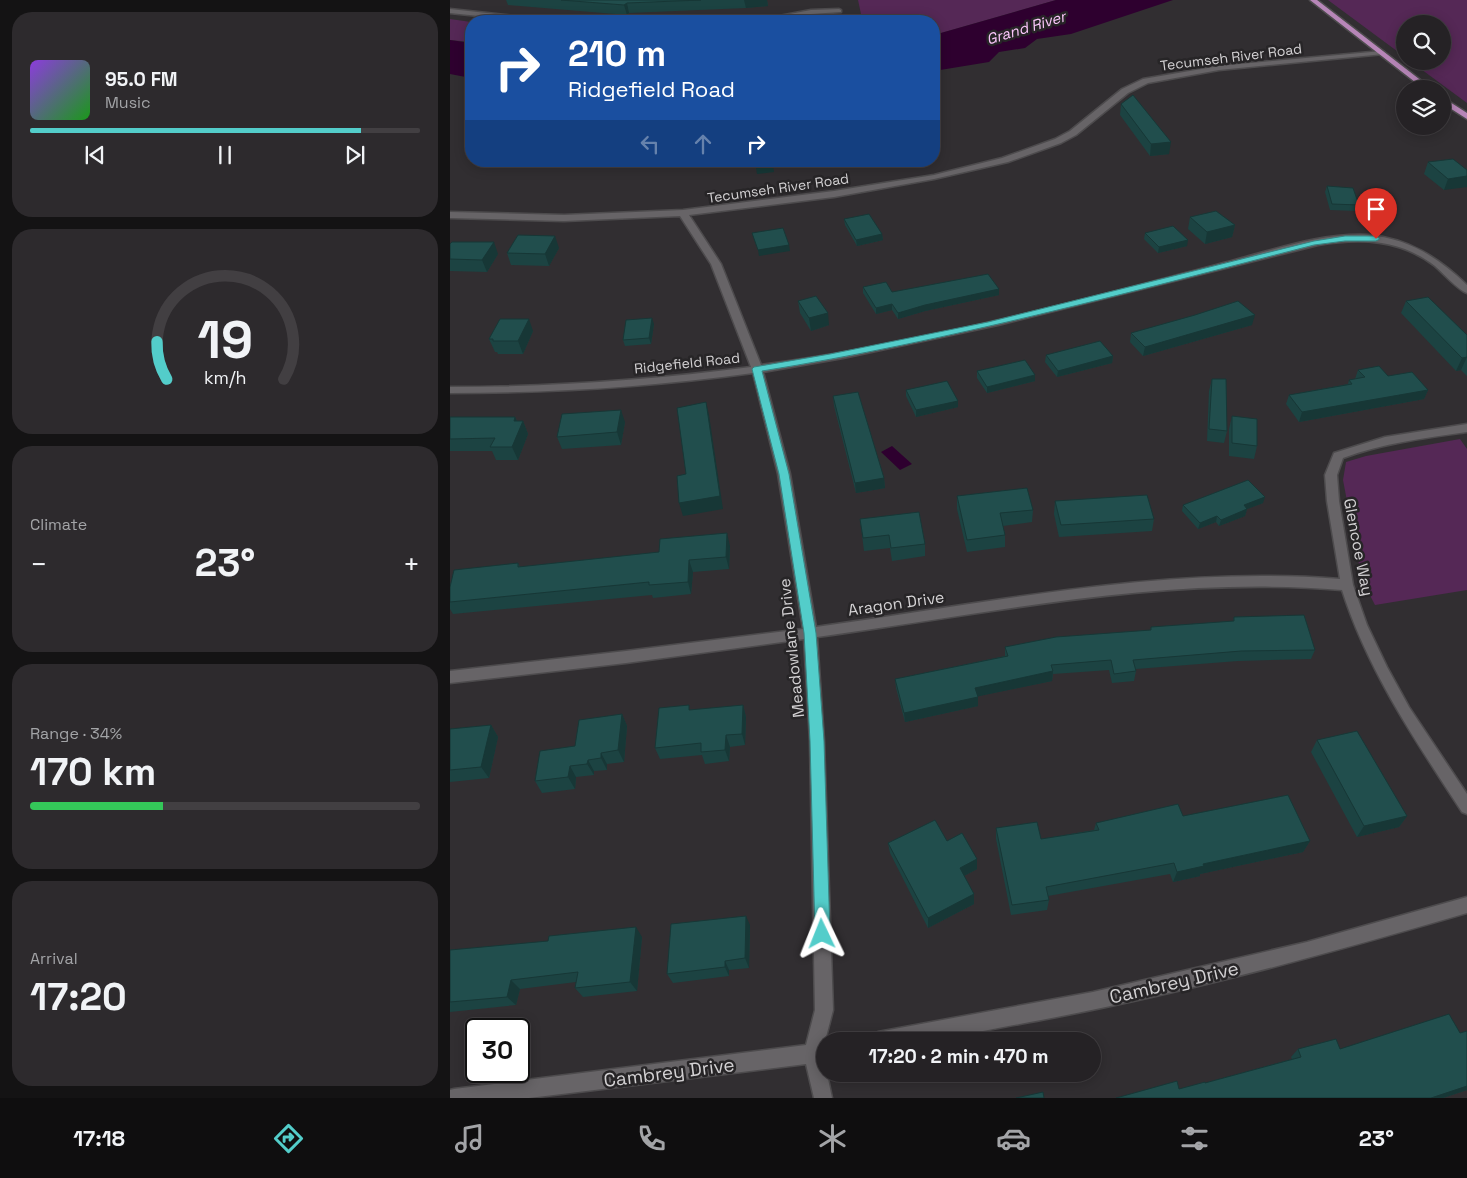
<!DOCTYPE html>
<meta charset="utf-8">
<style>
:root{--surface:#252225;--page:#2d2a2d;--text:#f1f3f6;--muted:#a3a4a7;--line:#423f42;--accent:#53cdca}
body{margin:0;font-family:"Space Grotesk",sans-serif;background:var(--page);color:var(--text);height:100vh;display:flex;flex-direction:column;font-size:19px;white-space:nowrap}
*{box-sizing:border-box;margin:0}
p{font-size:16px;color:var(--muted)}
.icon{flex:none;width:28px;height:28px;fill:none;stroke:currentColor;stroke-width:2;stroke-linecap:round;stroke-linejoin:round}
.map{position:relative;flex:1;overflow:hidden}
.side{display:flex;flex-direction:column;gap:12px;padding:12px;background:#141314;width:450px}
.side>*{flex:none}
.banner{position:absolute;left:15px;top:15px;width:475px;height:152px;border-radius:20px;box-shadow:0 2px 12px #0003,0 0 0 1px var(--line);background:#1a4fa0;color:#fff;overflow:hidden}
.buttons{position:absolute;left:946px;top:15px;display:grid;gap:10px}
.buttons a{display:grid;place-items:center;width:55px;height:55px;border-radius:50%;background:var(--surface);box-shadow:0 2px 12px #0003,0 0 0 1px var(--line);font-size:25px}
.speed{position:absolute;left:15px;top:1018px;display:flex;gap:10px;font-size:25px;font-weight:700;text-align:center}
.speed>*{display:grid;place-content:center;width:65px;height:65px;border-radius:50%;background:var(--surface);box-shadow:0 2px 12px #0003,0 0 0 1px var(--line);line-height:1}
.speed .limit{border:2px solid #111;border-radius:8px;background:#fff;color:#111}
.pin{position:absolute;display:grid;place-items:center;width:42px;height:42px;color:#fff;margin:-51px -21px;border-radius:50% 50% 50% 0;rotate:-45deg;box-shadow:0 0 5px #0007}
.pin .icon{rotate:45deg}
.me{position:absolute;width:55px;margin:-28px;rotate:358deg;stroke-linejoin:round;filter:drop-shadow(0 0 4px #0008)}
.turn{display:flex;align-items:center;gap:18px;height:105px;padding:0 20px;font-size:22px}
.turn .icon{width:65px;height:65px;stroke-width:2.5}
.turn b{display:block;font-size:35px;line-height:42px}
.lanes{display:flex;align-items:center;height:48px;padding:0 20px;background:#0003;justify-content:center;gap:25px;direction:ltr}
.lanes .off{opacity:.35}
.big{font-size:38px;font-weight:700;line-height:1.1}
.side .card{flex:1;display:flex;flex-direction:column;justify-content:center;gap:8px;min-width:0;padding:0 18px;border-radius:20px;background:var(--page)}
.side .dial{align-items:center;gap:0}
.dial svg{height:130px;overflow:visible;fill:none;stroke:var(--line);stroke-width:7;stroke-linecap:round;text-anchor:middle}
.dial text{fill:var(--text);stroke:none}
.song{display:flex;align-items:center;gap:15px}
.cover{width:60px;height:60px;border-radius:8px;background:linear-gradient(135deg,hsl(270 70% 55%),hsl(120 70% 35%))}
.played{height:5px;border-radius:2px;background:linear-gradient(90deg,var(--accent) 85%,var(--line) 85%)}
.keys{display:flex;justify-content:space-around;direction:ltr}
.heat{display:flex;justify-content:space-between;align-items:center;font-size:28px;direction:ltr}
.charge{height:8px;border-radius:4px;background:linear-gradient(90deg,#34c759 34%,var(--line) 0)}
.trip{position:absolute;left:366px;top:1032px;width:285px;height:50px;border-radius:25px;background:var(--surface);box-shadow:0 2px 12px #0003,0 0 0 1px var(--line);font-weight:700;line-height:50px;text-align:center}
.dock{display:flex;height:80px;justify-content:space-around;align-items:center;background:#0f0e0f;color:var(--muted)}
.dock .icon{width:35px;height:35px}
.dock .current{color:var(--accent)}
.dock b{font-size:22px;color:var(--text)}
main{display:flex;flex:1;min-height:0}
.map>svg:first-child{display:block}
.green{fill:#552856}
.water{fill:#2e002f}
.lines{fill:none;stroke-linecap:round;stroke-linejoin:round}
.minor-casing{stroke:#4d4b4d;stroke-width:3}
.major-casing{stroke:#4d4b4d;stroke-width:3}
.minor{fill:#676467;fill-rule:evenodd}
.major{fill:#b786b8;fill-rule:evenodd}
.wall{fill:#1c4342}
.shaded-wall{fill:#173736}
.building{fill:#214e4d;stroke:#173736}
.route{fill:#53cdca;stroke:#368583}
.labels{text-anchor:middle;stroke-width:5;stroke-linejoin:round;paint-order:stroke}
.far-street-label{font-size:14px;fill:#d3d1d3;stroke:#272527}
.far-water-label{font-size:15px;font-style:italic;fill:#fbc6fb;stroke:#272527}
.street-label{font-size:16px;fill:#d3d1d3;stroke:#272527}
.near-street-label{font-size:19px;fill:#d3d1d3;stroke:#272527}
</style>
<main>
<section class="side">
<div class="card">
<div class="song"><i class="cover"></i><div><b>95.0 FM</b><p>Music</p></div></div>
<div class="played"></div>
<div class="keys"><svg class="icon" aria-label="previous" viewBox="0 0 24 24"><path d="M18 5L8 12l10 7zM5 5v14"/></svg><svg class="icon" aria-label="pause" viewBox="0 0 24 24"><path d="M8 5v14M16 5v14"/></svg><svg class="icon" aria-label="next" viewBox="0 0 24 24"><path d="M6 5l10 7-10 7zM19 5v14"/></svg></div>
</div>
<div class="card dial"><svg viewBox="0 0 100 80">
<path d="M14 69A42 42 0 1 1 86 69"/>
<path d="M14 69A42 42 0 0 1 8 46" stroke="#53cdca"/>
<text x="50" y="56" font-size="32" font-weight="700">19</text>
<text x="50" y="72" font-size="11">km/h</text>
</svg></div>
<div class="card"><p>Climate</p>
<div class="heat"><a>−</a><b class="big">23°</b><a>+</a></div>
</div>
<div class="card"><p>Range · 34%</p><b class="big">170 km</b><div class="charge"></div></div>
<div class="card"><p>Arrival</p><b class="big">17:20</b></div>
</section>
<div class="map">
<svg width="1017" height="1098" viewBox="0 0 1017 1098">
<rect width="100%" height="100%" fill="#312e31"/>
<path class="green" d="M408,0h198l-122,35v-14h-161l46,-6 17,4 25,-5z
M878,0h139v103l-57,-42h32v-37h-37v33z
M0,19l21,3v20l-21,-2z
M1010,439l7,10v141l-92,15 -13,-25 -19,-100 3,-18 20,-6z"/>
<path class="water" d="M606,0h117l-102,34 -34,5 -12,9 -26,4 -10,10 -55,9v-36z
M0,40l21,3v35l-21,-4z
M442,446l20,18 -12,6 -19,-18z"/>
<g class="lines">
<defs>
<path id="minor" d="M0,9l92,10 3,2h-18l-77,-8z
M389,9l2,1v2l-30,2 -45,7h-13l58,-11z
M932,51l2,1v2l-165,16 -71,13 -20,10 -52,42 -15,8 -53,19 -74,17 -100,18 -145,18 32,49 40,101c130,-17 260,-49 387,-82 33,-9 66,-17 98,-26 40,-11 81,-24 122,-22 40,3 71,23 99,50v8c-9,-3 -24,-20 -32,-27 -35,-27 -75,-28 -117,-21l-320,80 -155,33 -80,14 27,102 26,153c173,-24 348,-62 524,-48l-13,-78 -2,-26 9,-22 51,-16 82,-13v8c-42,6 -84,11 -124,26l-6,17 2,26 14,84 14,40 20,42 22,40 58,87v20l-5,-2c-47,-72 -94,-141 -120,-222 -176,-15 -351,23 -525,47l7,104 9,269 -8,31v33h2l5,24h-18l-8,-34 -277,34h-79v-8l4,-1 352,-44 9,-35 -5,-269 -6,-102 -178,24 -176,20v-12l176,-20 177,-22 -25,-155 -25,-101c-102,14 -200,20 -303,20v-6c101,0 200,-7 301,-20l-40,-103 -31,-48 -116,5 -114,-3v-6l114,3 119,-5 151,-19 100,-16 68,-17 53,-19 15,-8 52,-42 21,-10 76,-13z
M1017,897v16c-141,41 -282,80 -426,107 -57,10 -114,25 -172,21l3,-6 6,-3 215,-40 214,-50z"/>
<path id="major" d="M860,0h7l115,89h-8z
M992,97l25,16v6l-25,-16z"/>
</defs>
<use href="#minor" class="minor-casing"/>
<use href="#major" class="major-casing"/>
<use href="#minor" class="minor"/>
<use href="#major" class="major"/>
</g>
<path class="wall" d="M56,0h261l1,6 -22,2 -117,5 -2,2 -119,-10z
M671,104l48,50 -19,2 -30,-41z
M978,162l39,8 -23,20 -20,-16z
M877,186l32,19 -2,6 -27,-1 -5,-18z
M740,217l45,8 -3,12 -27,7 -17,-15z
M394,219l38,15 1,6 -26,6 -12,-21z
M695,233l42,13 -29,7 -14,-14z
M0,244l48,10 -11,18 -37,-1z
M109,248l-10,18 -38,-1 -4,-12z
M413,287l29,5 107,-3v6l-74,16 -27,8 -6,-9 -16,4 -13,-21z
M348,301l31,24 -18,6 -11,-18z
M956,301l61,34v41l-6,-6 -5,1 -55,-58z
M204,324l-3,20 -26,2 -2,-6z
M802,325l-109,31 -13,-14 1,-9z
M83,331l-10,23h-25l-1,-2h-2l-6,-13z
M596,355l67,1 -1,7 -55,14 -12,-15z
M908,370l30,6 40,14 -4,9 -125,23 -13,-18 3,-9 59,-11 1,-4 6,-1z
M527,371l58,4v6l-48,12 -10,-15z
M762,379l15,52 -3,12 -17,-2 2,-50z
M456,390l52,17 -42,10 -10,-21z
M383,396l51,82 1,10 -29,5 -22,-87z
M782,416l25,30 -3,13 -25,-3v-27z
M0,417h65l2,4h6l5,13 -10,26h-22l-4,-9h-42z
M175,422l-4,23 -59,4 -5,-12z
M507,496l76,14 -1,12 -29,4 2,9v12l-38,5 -10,-43z
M605,501l99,18 -2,12 -93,6 -5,-23z
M813,503l-16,6 -2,7 -26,10 -3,-4 -18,7 -16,-18 1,-6z
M410,519l65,25v12l-33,5 -2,-13 -26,3z
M280,546l-1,23 -36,3 -2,22 -38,4 -1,-3 -199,19 -3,-5v-22l68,-24 2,4z
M784,617l81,33 -4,9 -73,2 -102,8v2l-2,10 -22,2 -3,-13 -56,4 -1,7 -74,15v10l-73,16 -9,-34 -1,-9 110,-23v-9l145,-17 1,-3 82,-6z
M293,705l3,12 -1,28 -15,2 -1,14 -24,3 -3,-9 -42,4 -5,-11 36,-38z
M172,714l5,12 -3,36 -17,2v6l-13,1v4l-18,2 -1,12 -33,4 -7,-12 40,-35z
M41,725l7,12 -9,41 -39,4v-53z
M867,740l90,76 -8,11 -42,10 -46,-85z
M733,816l127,25 -7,11 -103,22v2l-27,6 -3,-8 -122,22 1,4 -2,10 -36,5 -15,-76v-11l45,11 53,-9 2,-7z
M497,841l30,28 -13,7 10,18v10l-46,24 -38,-75 -2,-10z
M300,925l-1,43 -20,2v6l-56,7 -6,-9z
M192,937l-5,54 -54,6 -8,-9 1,-6 -56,7 -4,16 -66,7v-62z
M1017,1031v59l-24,8 -264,-9 26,-6 87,-24 -1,-2 7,-8h42l120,-16z"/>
<path class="shaded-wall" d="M294,0h23l1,6 -22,2z
M177,3l2,10 -2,2 -3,-10z
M721,142l-2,12 -19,2 1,-12z
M323,166l1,6 -17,2 -1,-6z
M1017,176v11l-23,3 4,-11z
M785,225l-3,12 -27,7 2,-12z
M432,234l1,6 -26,6 -1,-6z
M105,236l4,12 -10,18 -4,-12z
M738,240l-1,6 -29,7 1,-6z
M44,242l4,12 -11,18 -5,-12z
M339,245l1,6 -31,5 -1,-6z
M549,289v6l-74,16 -27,8v-6l27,-8z
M442,304v6l-16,4v-6z
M378,313l1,12 -18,6 -2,-13z
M805,315l-3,10 -109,31 2,-9z
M202,318l2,6 -3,20 -2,-6z
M79,319l4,12 -10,23 -5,-13z
M663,356l-1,7 -55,14 1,-6z
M1017,357l-6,13 -5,1 6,-13z
M585,375v6l-48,12v-6z
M978,390l-4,9 -125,23 3,-10z
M508,401v6l-42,10v-7z
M256,402l3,13 14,94 -40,7 -4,-13z
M171,410l4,12 -4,23 -4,-13z
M65,417l5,11 3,-7 5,13 -10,26 -6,-13 2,-26z
M434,478l1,10 -29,5 -1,-10z
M815,497l-2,6 -21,8 2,-6z
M797,509l-2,7 -26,10 2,-6z
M767,516l-1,6 -18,7 2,-6z
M277,533l3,13 -1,23 -3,-12z
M239,560l4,12 -2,22 -3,-12z
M603,671l-1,10 -77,16v-9z
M528,697v9l-73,16 -1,-9z
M293,705l3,12 -1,28 -3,-11z
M172,714l5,12 -3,36 -6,-12z
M41,725l7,12 -9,41 -8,-11z
M276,735l4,12 -1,14 -4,-11z
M151,753l6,11v6l-6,-12z
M138,760l6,11v4l-7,-11z
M120,766l6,11 -1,12 -7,-12z
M957,816l-8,11 -42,10 7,-11z
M860,841l-7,11 -103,22v2l-27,6 4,-10 26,-8z
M527,859v10l-17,9v-10z
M524,894v10l-46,24v-10z
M296,916l4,9 -1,43 -4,-10z
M186,927l6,10 -5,54 -7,-9z
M275,961l4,9v6l-4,-9z
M61,980l9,9 -4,16 -9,-8z
M1017,1086v4l-24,8h-12z"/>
<path class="building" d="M111,0h140l-74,3 -3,2z
M683,95l38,47 -20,2 -30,-40z
M1003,159l14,11v6l-19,3 -20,-17z
M305,161h17l1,5 -17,2z
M877,186l26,2 6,17 -27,-1z
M766,211l19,14 -28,7 -17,-15z
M419,214l13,20 -26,6 -12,-21z
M723,226l15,14 -29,7 -14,-14z
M333,228l6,17 -31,5 -6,-17z
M68,235l37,1 -10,18 -38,-1z
M2,242h42l-12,18 -32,-1v-15z
M538,274l11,15 -74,16 -27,8 -6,-9 -16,4 -13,-21 23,-5 6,10z
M366,296l12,17 -19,5 -11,-17z
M978,297l39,38v22l-5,1 -56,-57z
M788,301l17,14 -110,32 -14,-14 64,-18z
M202,318l-3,20 -26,2 3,-20z
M50,319h29l-11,22h-25v-2h-4z
M650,341l13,15 -55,15 -12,-16z
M575,360l10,15 -48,12 -10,-16z
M929,366l9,10 24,-4 16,18 -126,22 -13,-17 63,-11 -3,-4 16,-3 -7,-7z
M762,379h14l1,52 -18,-2z
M497,381l11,20 -42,9 -10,-20z
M408,392l26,86 -29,5 -22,-87z
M256,402l14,94 -41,7 -2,-27 9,-2 -9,-66z
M171,410l-4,22 -60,5 5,-23z
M782,416l25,3v27l-25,-3z
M0,417h65l-1,4h9l-11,26h-22l5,-9 -45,1z
M798,480l17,17 -21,8 3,4 -26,11 -4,-4 -17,7 -17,-18z
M577,488l6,22 -33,3 5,22 -38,5 -10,-44z
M697,495l7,24 -93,6 -6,-24z
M469,512l6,32 -34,4 -2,-13 -26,3 -3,-19z
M277,533l-1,24 -37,3 -1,22 -39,3v-3l-199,20v-15l4,-17 64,-7v4l141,-15 1,-13z
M854,615l11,35 -74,1 -108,9 3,11 -22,3 -3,-14 -60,5 2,6 -78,17 3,9 -74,16 -9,-34 113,-23 -3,-9 51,-10 95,-7v-3l83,-6v-4z
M239,705v5l54,-5 -1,29 -16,1 -1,15 -24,2v-9l-46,5 4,-40z
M172,714l-4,36 -17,3v5l-13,2 -1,4 -17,2 -2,11 -33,4 5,-30 35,-5 4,-26z
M41,725l-10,42 -31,3v-41z
M907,731l50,85 -43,10 -47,-86z
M838,795l22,46 -107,23 1,2 -27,6 -3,-9 -128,24 3,13 -37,5 -16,-77 41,-6 4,17 58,-9 -3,-7 82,-19 5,12z
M485,820l12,21 15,-8 15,26 -17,9 14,26 -46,24 -40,-75z
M296,916l-1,42 -20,3v6l-58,7 4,-50z
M186,927l-6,55 -55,6 3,-16 -67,8 -4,17 -57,5v-52l98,-9 1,-5z
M999,1014l11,19 7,-2v55l-36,12h-315l61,-17 2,8 26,-7v1l96,-26 -3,-8 38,-10 4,10z
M593,1092l1,6h-28z"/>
<path class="route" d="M895,236h31l4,3 -4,2h-31l-31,4c-183,47 -365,96 -552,126l27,103 27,159 8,108 6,193 -2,6 -6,2 -5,-2 -2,-6 -5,-193 -6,-108 -25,-159 -27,-105 2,-2 76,-13 158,-32 326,-81z"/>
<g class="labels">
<g class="far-street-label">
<text transform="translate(781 57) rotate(-7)" y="5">Tecumseh River Road</text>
<text transform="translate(328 188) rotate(-8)" y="5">Tecumseh River Road</text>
<text transform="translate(237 363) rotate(-6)" y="5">Ridgefield Road</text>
</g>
<g class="far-water-label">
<text transform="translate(576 28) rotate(-17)" y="5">Grand River</text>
</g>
<g class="street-label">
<text transform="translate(909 547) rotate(79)" y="6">Glencoe Way</text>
<text transform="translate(446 603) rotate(-8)" y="6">Aragon Drive</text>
<text transform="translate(341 648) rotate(-96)" y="6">Meadowlane Drive</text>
</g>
<g class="near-street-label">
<text transform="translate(724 982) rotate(-13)" y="7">Cambrey Drive</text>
<text transform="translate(219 1072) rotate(-7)" y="7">Cambrey Drive</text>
</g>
</g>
</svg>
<div class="buttons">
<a><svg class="icon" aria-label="search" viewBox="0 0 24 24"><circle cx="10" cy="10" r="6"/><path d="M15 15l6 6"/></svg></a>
<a><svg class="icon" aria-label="layers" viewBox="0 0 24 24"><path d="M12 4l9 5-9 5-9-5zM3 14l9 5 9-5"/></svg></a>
</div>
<div class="speed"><div class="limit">30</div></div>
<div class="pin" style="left:926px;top:239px;background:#d93025"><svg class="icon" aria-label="arrive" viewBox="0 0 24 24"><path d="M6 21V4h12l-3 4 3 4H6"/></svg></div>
<svg class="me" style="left:372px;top:934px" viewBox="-20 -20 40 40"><path d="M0-17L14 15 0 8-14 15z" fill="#53cdca" stroke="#fff" stroke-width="4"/></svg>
<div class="trip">17:20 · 2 min · 470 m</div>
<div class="banner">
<div class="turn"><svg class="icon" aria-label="right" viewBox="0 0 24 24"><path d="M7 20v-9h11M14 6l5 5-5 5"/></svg><div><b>210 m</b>Ridgefield Road</div></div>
<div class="lanes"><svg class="icon off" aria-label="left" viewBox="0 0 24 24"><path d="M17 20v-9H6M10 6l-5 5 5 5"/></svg><svg class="icon off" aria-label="ahead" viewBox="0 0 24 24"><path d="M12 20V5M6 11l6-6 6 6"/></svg><svg class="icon" aria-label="right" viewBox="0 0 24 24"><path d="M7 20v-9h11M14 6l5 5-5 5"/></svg></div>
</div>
</div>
</main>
<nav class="dock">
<b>17:18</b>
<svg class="icon current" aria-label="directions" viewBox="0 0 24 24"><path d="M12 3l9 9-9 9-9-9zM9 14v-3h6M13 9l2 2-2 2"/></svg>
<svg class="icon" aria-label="music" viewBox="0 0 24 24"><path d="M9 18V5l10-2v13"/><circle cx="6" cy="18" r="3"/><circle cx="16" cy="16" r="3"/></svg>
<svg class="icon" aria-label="phone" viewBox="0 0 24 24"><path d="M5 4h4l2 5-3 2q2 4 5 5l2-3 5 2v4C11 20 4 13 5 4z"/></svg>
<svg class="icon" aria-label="climate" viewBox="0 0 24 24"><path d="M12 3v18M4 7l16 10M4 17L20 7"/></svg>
<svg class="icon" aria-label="car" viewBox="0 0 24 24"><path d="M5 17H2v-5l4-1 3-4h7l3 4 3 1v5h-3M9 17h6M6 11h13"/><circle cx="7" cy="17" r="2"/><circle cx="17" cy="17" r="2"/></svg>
<svg class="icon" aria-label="filters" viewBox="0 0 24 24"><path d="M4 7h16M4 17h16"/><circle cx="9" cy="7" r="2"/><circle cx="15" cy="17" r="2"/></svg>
<b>23°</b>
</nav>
